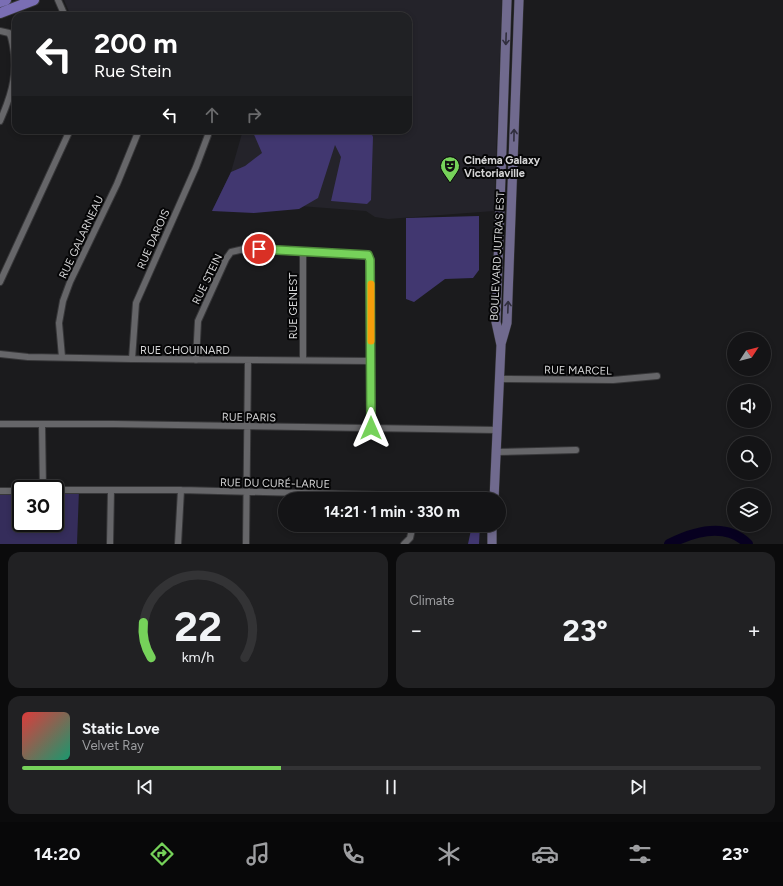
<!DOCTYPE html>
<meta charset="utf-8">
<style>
:root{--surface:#141416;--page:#212123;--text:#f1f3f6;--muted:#9d9ea1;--line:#333335;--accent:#76d25a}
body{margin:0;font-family:Figtree,sans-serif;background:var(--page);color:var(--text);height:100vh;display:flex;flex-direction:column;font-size:15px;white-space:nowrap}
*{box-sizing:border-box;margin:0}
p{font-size:13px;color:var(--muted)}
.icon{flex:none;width:22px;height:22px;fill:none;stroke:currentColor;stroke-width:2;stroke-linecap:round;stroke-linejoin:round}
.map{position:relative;height:544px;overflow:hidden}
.drawer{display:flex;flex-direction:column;gap:8px;padding:8px;background:#0b0b0c;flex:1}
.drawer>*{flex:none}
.banner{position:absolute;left:12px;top:12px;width:400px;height:122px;border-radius:12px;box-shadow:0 2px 6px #0003,0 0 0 1px var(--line);background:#202124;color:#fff;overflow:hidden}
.needle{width:26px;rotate:54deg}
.fabs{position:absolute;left:727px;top:332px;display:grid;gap:8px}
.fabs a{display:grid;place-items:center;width:44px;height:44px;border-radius:50%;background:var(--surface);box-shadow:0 2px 6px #0003,0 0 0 1px var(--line);font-size:20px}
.speed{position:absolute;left:12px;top:480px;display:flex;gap:8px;font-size:20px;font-weight:700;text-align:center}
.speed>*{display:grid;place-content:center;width:52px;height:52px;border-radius:50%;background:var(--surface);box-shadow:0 2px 6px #0003,0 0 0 1px var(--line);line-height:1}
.speed .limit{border:2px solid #111;border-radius:6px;background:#fff;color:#111}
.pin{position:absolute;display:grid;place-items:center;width:34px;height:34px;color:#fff;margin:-17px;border:2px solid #fff;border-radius:50%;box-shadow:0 1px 4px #0007}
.me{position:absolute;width:44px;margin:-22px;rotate:0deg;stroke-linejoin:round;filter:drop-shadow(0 0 3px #0008)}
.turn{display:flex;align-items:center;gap:14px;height:84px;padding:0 16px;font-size:18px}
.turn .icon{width:52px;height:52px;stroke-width:2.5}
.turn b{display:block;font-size:28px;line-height:34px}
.lanes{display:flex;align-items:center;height:38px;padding:0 16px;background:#0003;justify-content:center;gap:20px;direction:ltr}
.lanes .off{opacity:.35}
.big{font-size:30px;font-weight:700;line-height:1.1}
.drawer .tile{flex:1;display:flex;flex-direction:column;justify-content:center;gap:6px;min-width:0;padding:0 14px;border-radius:12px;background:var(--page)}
.drawer .dial{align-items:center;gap:0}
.dial svg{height:104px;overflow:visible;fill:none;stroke:var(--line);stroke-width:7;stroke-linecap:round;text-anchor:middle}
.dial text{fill:var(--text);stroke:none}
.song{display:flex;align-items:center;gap:12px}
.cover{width:48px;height:48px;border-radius:6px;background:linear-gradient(135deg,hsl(0 70% 55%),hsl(160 70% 35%))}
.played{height:4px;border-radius:2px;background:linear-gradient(90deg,var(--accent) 35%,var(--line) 35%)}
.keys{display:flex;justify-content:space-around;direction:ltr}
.heat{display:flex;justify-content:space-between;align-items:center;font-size:22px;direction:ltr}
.drawer .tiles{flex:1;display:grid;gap:8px;grid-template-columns:1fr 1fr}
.tile:last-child{grid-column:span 2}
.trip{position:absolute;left:278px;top:492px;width:228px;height:40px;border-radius:20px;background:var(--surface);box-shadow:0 2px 6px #0003,0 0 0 1px var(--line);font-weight:700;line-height:40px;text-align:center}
.tabs{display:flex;height:64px;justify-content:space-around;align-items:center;background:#080809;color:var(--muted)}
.tabs .icon{width:28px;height:28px}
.tabs .on{color:var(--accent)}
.tabs b{font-size:18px;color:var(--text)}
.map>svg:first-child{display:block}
.built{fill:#24232a}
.green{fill:#352d5b}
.forest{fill:#413770}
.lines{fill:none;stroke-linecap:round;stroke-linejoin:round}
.river{stroke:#070020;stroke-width:10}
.street-casing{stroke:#373739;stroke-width:8}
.secondary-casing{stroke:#373739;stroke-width:10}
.primary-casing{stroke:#373739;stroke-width:12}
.street{stroke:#666669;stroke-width:6}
.secondary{stroke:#706a8e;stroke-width:9}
.primary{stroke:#7a6eb4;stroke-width:10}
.oneway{stroke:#302e3d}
.route-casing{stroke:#4d883a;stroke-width:10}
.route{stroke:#76d25a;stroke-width:7}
.slow{stroke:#f59e0b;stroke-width:7}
.labels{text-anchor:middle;stroke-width:4;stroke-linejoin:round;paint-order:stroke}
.poi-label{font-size:11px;font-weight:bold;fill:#d4d4d5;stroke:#060607;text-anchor:start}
.street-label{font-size:11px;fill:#d4d4d5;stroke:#060607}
</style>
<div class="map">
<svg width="783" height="544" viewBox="0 0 783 544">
<rect width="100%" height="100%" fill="#1b1b1d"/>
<path class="built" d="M64,0h438l-8,211 -106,8 -13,-2 -9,-6 -67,-5 -87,5 19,-39 12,-42h165v-114h-337z"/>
<path class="green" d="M55,490h24l-2,54h-77v-53h21v32h34z"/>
<path class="forest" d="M252,130h118l3,7 -2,63 -4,4 -36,-3 10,-44 -6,-12 -17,53 -19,11 -45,4 -42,-2 19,-39 14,-6 17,-13z
M479,216v54l-6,8 -28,1 -31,23 -8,-3v-81z
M472,525h8l-1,19h-11z"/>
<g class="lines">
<path class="river" d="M669,544c26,-13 57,-22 79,0"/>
<defs>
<path id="street" d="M58,0l7,16
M0,31l9,2 2,4c8,32 2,55 -11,84
M303,251v109
M0,282l70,-152
M0,354l28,3 104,2 239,2
M62,357l-3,-34 4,-22 7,-19 47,-98 22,-54
M132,359l4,-56 60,-136 12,-32 -1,-5
M196,360l2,-39 28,-62 5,-7 13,-3 123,6 4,5v168
M499,379l114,1 44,-4
M0,424h114l383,6
M42,425l1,64
M496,452l80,-2
M55,490h126l313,8
M0,491h21
M110,544l1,-54
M178,544l3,-54
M246,544l2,-184
M404,544l6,-6 3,-13"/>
<path id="secondary" d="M501,344l6,-21 12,-323
M494,499l7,-154 -5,-23 11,-322
M492,544v-19"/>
<path id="primary" d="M0,2l6,-2
M0,13l34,-13"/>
</defs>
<use href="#street" class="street-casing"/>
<use href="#secondary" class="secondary-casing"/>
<use href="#primary" class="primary-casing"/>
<use href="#street" class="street"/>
<use href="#secondary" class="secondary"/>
<use href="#primary" class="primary"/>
</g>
<defs><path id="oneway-shaft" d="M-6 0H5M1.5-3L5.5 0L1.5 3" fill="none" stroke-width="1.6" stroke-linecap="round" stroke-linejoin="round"/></defs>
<g class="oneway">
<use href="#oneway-shaft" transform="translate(506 39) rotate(92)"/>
<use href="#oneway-shaft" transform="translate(514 135) rotate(-89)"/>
<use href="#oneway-shaft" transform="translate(508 307) rotate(-88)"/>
</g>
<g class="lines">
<defs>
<path id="route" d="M259,249l109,6 2,5 1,168"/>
</defs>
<use href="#route" class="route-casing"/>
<use href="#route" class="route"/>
<path class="slow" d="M371,284v57"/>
</g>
<defs>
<symbol id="theatre-pin" viewBox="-11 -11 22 30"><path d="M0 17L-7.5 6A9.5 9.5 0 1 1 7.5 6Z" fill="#76d25a" stroke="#060607"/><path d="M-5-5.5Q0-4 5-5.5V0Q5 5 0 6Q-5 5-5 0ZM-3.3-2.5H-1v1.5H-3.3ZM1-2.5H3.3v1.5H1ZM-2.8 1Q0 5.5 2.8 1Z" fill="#111"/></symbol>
</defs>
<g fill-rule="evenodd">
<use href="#theatre-pin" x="439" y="155" width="22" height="30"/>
</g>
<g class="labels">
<g class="poi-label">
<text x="464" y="164">Cinéma Galaxy<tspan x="464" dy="13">Victoriaville</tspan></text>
</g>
<g class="street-label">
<text transform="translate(81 237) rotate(-65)" y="4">RUE GALARNEAU</text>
<text transform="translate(153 239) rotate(-66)" y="4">RUE DAROIS</text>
<text transform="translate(497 256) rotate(-87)" y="4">BOULEVARD JUTRAS EST</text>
<text transform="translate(207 279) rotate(-64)" y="4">RUE STEIN</text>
<text transform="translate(293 306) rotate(-90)" y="4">RUE GENEST</text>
<text x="185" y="354">RUE CHOUINARD</text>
<text transform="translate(578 370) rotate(1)" y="4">RUE MARCEL</text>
<text transform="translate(249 417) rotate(1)" y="4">RUE PARIS</text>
<text transform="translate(275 483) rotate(1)" y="4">RUE DU CURÉ-LARUE</text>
</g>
</g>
</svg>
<div class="fabs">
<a><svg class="needle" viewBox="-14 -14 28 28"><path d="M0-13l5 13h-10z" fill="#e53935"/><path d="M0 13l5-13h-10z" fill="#9d9ea1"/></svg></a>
<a><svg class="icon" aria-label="sound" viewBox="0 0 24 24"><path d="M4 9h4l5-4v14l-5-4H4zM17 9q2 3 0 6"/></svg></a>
<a><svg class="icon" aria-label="search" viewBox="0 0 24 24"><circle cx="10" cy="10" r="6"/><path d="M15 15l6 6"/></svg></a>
<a><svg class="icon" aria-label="layers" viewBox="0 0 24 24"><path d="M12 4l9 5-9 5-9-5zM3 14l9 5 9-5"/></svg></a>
</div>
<div class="speed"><div class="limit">30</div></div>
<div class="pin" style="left:259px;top:249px;background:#d93025"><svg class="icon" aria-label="arrive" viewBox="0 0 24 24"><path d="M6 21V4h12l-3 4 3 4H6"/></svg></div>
<svg class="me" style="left:371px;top:428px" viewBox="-20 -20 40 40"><path d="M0-17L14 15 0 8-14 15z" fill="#76d25a" stroke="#fff" stroke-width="4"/></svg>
<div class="trip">14:21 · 1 min · 330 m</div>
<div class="banner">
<div class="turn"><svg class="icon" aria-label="left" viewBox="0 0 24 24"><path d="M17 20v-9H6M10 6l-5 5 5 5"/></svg><div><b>200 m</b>Rue Stein</div></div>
<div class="lanes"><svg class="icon" aria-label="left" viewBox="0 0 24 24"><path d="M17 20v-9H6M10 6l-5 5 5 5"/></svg><svg class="icon off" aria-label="ahead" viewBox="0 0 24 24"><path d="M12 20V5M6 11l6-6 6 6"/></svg><svg class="icon off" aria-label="right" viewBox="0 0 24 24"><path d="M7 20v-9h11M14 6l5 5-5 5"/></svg></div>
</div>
</div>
<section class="drawer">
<div class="tiles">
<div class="tile dial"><svg viewBox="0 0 100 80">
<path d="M14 69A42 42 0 1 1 86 69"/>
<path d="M14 69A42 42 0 0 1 8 42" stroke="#76d25a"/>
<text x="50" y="56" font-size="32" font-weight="700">22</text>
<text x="50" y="72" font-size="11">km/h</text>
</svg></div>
<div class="tile"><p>Climate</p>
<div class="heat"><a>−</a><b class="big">23°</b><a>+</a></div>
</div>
<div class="tile">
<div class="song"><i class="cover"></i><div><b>Static Love</b><p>Velvet Ray</p></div></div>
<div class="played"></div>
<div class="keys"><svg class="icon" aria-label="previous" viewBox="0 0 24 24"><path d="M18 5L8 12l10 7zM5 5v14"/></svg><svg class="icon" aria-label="pause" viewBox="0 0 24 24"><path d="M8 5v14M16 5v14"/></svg><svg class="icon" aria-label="next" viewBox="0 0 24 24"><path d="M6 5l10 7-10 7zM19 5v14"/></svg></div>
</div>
</div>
</section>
<nav class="tabs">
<b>14:20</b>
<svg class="icon on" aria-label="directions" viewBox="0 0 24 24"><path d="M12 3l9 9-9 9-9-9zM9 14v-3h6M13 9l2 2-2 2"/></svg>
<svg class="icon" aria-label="music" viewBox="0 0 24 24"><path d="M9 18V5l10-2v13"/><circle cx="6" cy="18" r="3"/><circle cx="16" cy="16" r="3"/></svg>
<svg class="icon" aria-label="phone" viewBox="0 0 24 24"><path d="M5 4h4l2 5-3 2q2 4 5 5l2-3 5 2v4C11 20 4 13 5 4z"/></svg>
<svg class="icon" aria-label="climate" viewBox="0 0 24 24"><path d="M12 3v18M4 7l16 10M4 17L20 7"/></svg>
<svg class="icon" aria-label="car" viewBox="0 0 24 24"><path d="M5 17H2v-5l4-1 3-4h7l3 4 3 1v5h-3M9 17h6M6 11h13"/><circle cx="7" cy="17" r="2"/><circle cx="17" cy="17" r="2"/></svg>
<svg class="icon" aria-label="filters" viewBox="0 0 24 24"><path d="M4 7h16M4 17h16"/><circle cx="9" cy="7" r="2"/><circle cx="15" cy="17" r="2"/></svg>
<b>23°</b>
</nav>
